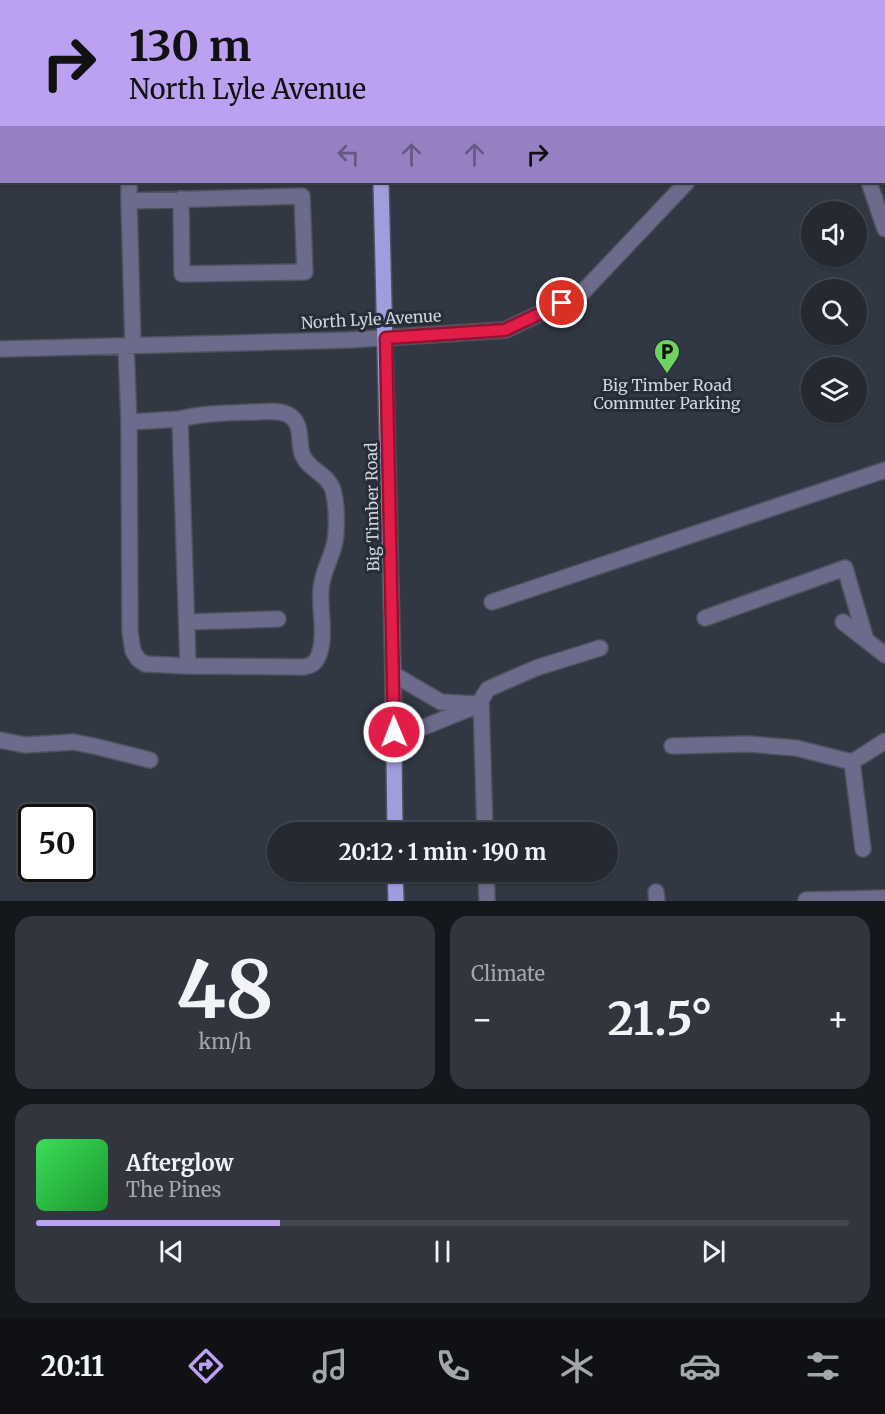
<!DOCTYPE html>
<meta charset="utf-8">
<style>
:root{--surface:#252a32;--page:#31363e;--text:#f1f3f6;--muted:#a3a7ac;--line:#42464d;--accent:#bca0f2}
body{margin:0;font-family:Merriweather,serif;background:var(--page);color:var(--text);height:100vh;display:flex;flex-direction:column;font-size:22px;white-space:nowrap}
*{box-sizing:border-box;margin:0}
p{font-size:20px;color:var(--muted)}
.icon{flex:none;width:33px;height:33px;fill:none;stroke:currentColor;stroke-width:2;stroke-linecap:round;stroke-linejoin:round}
.map{position:relative;height:901px;overflow:hidden}
.side{display:flex;flex-direction:column;gap:15px;padding:15px;background:#14171c;flex:1}
.side>*{flex:none}
.top-card{position:absolute;left:0px;top:0px;width:885px;height:183px;box-shadow:0 2px 4px #0004,0 0 0 2px var(--line);background:#bca0f2;color:#111;overflow:hidden}
.controls{position:absolute;left:801px;top:201px;display:grid;gap:12px}
.controls a{display:grid;place-items:center;width:66px;height:66px;border-radius:50%;background:var(--surface);box-shadow:0 2px 4px #0004,0 0 0 2px var(--line);font-size:30px}
.speed{position:absolute;left:18px;top:804px;display:flex;gap:12px;font-size:30px;font-weight:700;text-align:center}
.speed>*{display:grid;place-content:center;width:78px;height:78px;border-radius:50%;background:var(--surface);box-shadow:0 2px 4px #0004,0 0 0 2px var(--line);line-height:1}
.speed .limit{border:3px solid #111;border-radius:9px;background:#fff;color:#111}
.pin{position:absolute;display:grid;place-items:center;width:51px;height:51px;color:#fff;margin:-26px;border:3px solid #fff;border-radius:50%;box-shadow:0 2px 6px #0007}
.me{position:absolute;width:66px;margin:-33px;rotate:359deg;stroke-linejoin:round;filter:drop-shadow(0 0 4px #0008)}
.turn{display:flex;align-items:center;gap:21px;height:126px;padding:0 30px;font-size:27px}
.turn .icon{width:78px;height:78px;stroke-width:2.5}
.turn b{display:block;font-size:42px;line-height:51px}
.lanes{display:flex;align-items:center;height:57px;padding:0 30px;background:#0003;justify-content:center;gap:30px;direction:ltr}
.lanes .off{opacity:.35}
.big{font-size:45px;font-weight:700;line-height:1.1}
.side .tile{flex:1;display:flex;flex-direction:column;justify-content:center;gap:9px;min-width:0;padding:0 21px;border-radius:18px;background:var(--page)}
.side .dial{align-items:center;gap:0}
.dial b{font-size:78px;line-height:1}
.song{display:flex;align-items:center;gap:18px}
.cover{width:72px;height:72px;border-radius:9px;background:linear-gradient(135deg,hsl(130 70% 55%),hsl(130 70% 35%))}
.played{height:6px;border-radius:3px;background:linear-gradient(90deg,var(--accent) 30%,var(--line) 30%)}
.keys{display:flex;justify-content:space-around;direction:ltr}
.heat{display:flex;justify-content:space-between;align-items:center;font-size:33px;direction:ltr}
.side .tiles{flex:1;display:grid;gap:15px;grid-template-columns:1fr 1fr}
.tile:last-child{grid-column:span 2}
.trip{position:absolute;left:267px;top:822px;width:351px;height:60px;border-radius:30px;background:var(--surface);box-shadow:0 2px 4px #0004,0 0 0 2px var(--line);font-weight:700;line-height:60px;text-align:center}
.dock{display:flex;height:96px;justify-content:space-around;align-items:center;background:#0f1114;color:var(--muted)}
.dock .icon{width:42px;height:42px}
.dock .current{color:var(--accent)}
.dock b{font-size:27px;color:var(--text)}
.map>svg:first-child{display:block}
.lines{fill:none;stroke-linecap:round;stroke-linejoin:round}
.minor-casing{stroke:#4e545f;stroke-width:18}
.major-casing{stroke:#4e545f;stroke-width:18}
.minor{stroke:#6c6b8b;stroke-width:15}
.major{stroke:#a09ddd;stroke-width:15}
.route-casing{stroke:#92132f;stroke-width:15}
.route{stroke:#e11d48;stroke-width:10}
.labels{text-anchor:middle;stroke-width:6;stroke-linejoin:round;paint-order:stroke}
.street-label{font-size:16px;fill:#d1d5dc;stroke:#272d38}
.poi-label{font-size:16px;fill:#d1d5dc;stroke:#272d38}
</style>
<div class="map">
<svg width="885" height="901" viewBox="0 0 885 901">
<rect width="100%" height="100%" fill="#313843"/>
<g class="lines">
<defs>
<path id="minor" d="M124,0v2
M221,2l2,-2
M884,82h1
M129,182v19
M869,182l16,47
M126,346l3,76 1,210 3,19 5,8 7,5 43,2 116,1c7,-2 11,-3 14,-10 9,-21 1,-47 3,-68 1,-15 8,-26 12,-40 5,-14 4,-44 0,-59 -5,-16 -24,-20 -30,-34 -6,-13 1,-32 -14,-41 -11,-6 -25,-3 -36,-3 -25,1 -49,1 -73,7l8,247
M133,346l-4,-145 173,-5 3,76 -123,2 -1,-75
M0,349l350,-9 155,-10 76,-36 106,-112
M129,422l51,-3
M492,602l393,-132
M705,618l140,-50 21,72
M187,622l91,-3
M843,622l42,33
M393,674l48,28 34,2
M0,740l25,5 49,-3 24,5 52,13
M672,746l76,-2 48,4 56,14
M394,751l25,-22 62,-25
M485,832l-4,-132 7,-11 48,-21 64,-20
M863,849l-11,-87 33,-21
M486,872l1,29
M656,892l1,9
M806,900l79,-2"/>
<path id="major" d="M376,0v2
M381,182l12,492 2,158
M395,872l1,29"/>
</defs>
<use href="#minor" class="minor-casing"/>
<use href="#major" class="major-casing"/>
<use href="#minor" class="minor"/>
<use href="#major" class="major"/>
</g>
<g class="lines">
<defs>
<path id="route" d="M394,732l-8,-394 119,-8 57,-27"/>
</defs>
<use href="#route" class="route-casing"/>
<use href="#route" class="route"/>
</g>
<defs>
<symbol id="parking-pin" viewBox="-11 -11 22 30"><path d="M0 17L-7.5 6A9.5 9.5 0 1 1 7.5 6Z" fill="#6ed361" stroke="#272d38"/><path d="M-3.5-5.5H1a3.5 3.5 0 0 1 0 7H-1V5.5H-3.5ZM-1-3.4V-.6H.8a1.4 1.4 0 0 0 0-2.8Z" fill="#111"/></symbol>
</defs>
<g fill-rule="evenodd">
<use href="#parking-pin" x="652" y="337" width="30" height="40"/>
</g>
<g class="labels">
<g class="street-label">
<text transform="translate(371 319) rotate(-3)" y="6">North Lyle Avenue</text>
<text transform="translate(372 507) rotate(-91)" y="6">Big Timber Road</text>
</g>
<g class="poi-label">
<text x="667" y="391">Big Timber Road<tspan x="667" dy="18">Commuter Parking</tspan></text>
</g>
</g>
</svg>
<div class="controls">
<a><svg class="icon" aria-label="sound" viewBox="0 0 24 24"><path d="M4 9h4l5-4v14l-5-4H4zM17 9q2 3 0 6"/></svg></a>
<a><svg class="icon" aria-label="search" viewBox="0 0 24 24"><circle cx="10" cy="10" r="6"/><path d="M15 15l6 6"/></svg></a>
<a><svg class="icon" aria-label="layers" viewBox="0 0 24 24"><path d="M12 4l9 5-9 5-9-5zM3 14l9 5 9-5"/></svg></a>
</div>
<div class="speed"><div class="limit">50</div></div>
<div class="pin" style="left:562px;top:303px;background:#d93025"><svg class="icon" aria-label="arrive" viewBox="0 0 24 24"><path d="M6 21V4h12l-3 4 3 4H6"/></svg></div>
<svg class="me" style="left:394px;top:732px" viewBox="-20 -20 40 40"><circle r="17" fill="#e11d48" stroke="#fff" stroke-width="3"/><path d="M0-11L8 9 0 5-8 9z" fill="#fff"/></svg>
<div class="trip">20:12 · 1 min · 190 m</div>
<div class="top-card">
<div class="turn"><svg class="icon" aria-label="right" viewBox="0 0 24 24"><path d="M7 20v-9h11M14 6l5 5-5 5"/></svg><div><b>130 m</b>North Lyle Avenue</div></div>
<div class="lanes"><svg class="icon off" aria-label="left" viewBox="0 0 24 24"><path d="M17 20v-9H6M10 6l-5 5 5 5"/></svg><svg class="icon off" aria-label="ahead" viewBox="0 0 24 24"><path d="M12 20V5M6 11l6-6 6 6"/></svg><svg class="icon off" aria-label="ahead" viewBox="0 0 24 24"><path d="M12 20V5M6 11l6-6 6 6"/></svg><svg class="icon" aria-label="right" viewBox="0 0 24 24"><path d="M7 20v-9h11M14 6l5 5-5 5"/></svg></div>
</div>
</div>
<section class="side">
<div class="tiles">
<div class="tile dial"><b>48</b><p>km/h</p></div>
<div class="tile"><p>Climate</p>
<div class="heat"><a>−</a><b class="big">21.5°</b><a>+</a></div>
</div>
<div class="tile">
<div class="song"><i class="cover"></i><div><b>Afterglow</b><p>The Pines</p></div></div>
<div class="played"></div>
<div class="keys"><svg class="icon" aria-label="previous" viewBox="0 0 24 24"><path d="M18 5L8 12l10 7zM5 5v14"/></svg><svg class="icon" aria-label="pause" viewBox="0 0 24 24"><path d="M8 5v14M16 5v14"/></svg><svg class="icon" aria-label="next" viewBox="0 0 24 24"><path d="M6 5l10 7-10 7zM19 5v14"/></svg></div>
</div>
</div>
</section>
<nav class="dock">
<b>20:11</b>
<svg class="icon current" aria-label="directions" viewBox="0 0 24 24"><path d="M12 3l9 9-9 9-9-9zM9 14v-3h6M13 9l2 2-2 2"/></svg>
<svg class="icon" aria-label="music" viewBox="0 0 24 24"><path d="M9 18V5l10-2v13"/><circle cx="6" cy="18" r="3"/><circle cx="16" cy="16" r="3"/></svg>
<svg class="icon" aria-label="phone" viewBox="0 0 24 24"><path d="M5 4h4l2 5-3 2q2 4 5 5l2-3 5 2v4C11 20 4 13 5 4z"/></svg>
<svg class="icon" aria-label="climate" viewBox="0 0 24 24"><path d="M12 3v18M4 7l16 10M4 17L20 7"/></svg>
<svg class="icon" aria-label="car" viewBox="0 0 24 24"><path d="M5 17H2v-5l4-1 3-4h7l3 4 3 1v5h-3M9 17h6M6 11h13"/><circle cx="7" cy="17" r="2"/><circle cx="17" cy="17" r="2"/></svg>
<svg class="icon" aria-label="filters" viewBox="0 0 24 24"><path d="M4 7h16M4 17h16"/><circle cx="9" cy="7" r="2"/><circle cx="15" cy="17" r="2"/></svg>
</nav>
